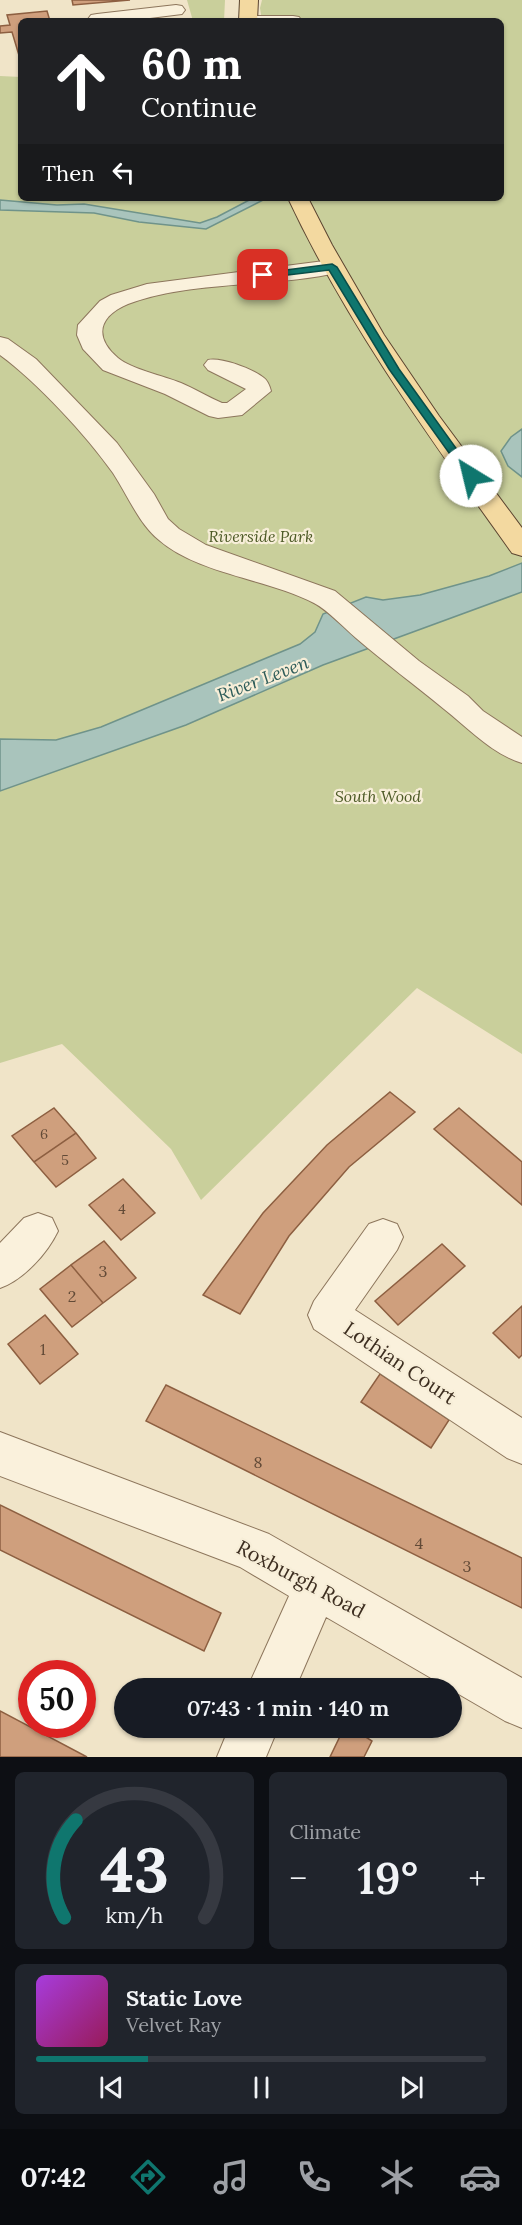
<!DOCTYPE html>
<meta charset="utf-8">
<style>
:root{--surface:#171b24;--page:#20242c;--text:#f1f3f6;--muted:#9ea1a6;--line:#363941;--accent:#0f766e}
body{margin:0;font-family:Lora,serif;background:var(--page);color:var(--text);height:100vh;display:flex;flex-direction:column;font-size:22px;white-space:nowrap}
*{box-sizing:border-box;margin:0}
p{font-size:20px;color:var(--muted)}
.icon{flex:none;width:33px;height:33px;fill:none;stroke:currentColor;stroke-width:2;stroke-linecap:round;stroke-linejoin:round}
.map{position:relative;height:1757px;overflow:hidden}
.details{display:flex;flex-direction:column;gap:15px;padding:15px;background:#0d0f14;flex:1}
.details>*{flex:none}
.hud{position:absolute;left:18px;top:18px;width:486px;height:183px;border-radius:9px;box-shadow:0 2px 4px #0004;background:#202124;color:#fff;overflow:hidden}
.speed{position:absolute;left:18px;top:1660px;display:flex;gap:12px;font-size:30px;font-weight:700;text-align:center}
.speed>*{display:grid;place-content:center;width:78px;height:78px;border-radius:50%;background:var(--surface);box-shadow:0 2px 4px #0004;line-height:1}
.speed .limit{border:9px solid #d22;background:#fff;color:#111}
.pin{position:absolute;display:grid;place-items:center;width:51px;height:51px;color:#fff;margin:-26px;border-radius:12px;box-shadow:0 3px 9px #0006}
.me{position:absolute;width:66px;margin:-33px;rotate:324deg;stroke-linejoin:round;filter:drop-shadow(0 0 4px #0008)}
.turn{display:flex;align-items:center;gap:21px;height:126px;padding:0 24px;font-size:27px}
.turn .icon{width:78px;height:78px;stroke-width:2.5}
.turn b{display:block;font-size:42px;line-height:51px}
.then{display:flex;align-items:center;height:57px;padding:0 24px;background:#0003;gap:12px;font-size:22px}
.big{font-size:45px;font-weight:600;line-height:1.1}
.details .tile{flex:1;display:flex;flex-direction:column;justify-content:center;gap:9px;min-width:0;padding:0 21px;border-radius:9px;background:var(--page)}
.details .dial{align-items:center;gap:0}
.dial svg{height:156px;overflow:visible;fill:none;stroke:var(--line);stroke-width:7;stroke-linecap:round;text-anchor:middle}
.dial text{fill:var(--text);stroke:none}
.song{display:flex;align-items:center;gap:18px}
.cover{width:72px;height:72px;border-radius:9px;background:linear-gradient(135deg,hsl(280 70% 55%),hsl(330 70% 35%))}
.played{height:6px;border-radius:3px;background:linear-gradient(90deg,var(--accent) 25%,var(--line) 25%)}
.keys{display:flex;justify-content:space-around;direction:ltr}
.heat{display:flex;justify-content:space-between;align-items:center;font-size:33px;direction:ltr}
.details .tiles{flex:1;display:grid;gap:15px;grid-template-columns:1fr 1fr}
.tile:last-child{grid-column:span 2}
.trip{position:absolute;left:114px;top:1678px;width:348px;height:60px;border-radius:30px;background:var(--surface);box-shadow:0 2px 4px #0004;font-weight:600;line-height:60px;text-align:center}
.dock{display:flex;height:96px;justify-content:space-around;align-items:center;background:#090b0e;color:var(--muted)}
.dock .icon{width:42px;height:42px}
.dock .current{color:var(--accent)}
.dock b{font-size:27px;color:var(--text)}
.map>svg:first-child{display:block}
.green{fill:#c9cf9b}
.water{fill:#a9c4bc;stroke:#6f938a;stroke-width:1.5}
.building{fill:#cf9f7d;stroke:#8d5f41;stroke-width:1.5}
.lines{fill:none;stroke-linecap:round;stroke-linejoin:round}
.minor-casing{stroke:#8d765c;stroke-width:2}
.major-casing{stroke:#5b4430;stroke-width:2}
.minor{fill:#faf1dc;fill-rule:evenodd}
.major{fill:#f3d9a0;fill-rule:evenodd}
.route{fill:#0f766e;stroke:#0a4d48;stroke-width:1.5}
.labels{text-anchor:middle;stroke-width:4.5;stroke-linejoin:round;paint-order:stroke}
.number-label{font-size:14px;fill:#624a37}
.park-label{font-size:16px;font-style:italic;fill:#4d5a26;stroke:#f7eed8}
.near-number-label{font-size:16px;fill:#624a37}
.water-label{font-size:18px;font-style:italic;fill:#2f5d5a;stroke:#f7eed8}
.near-street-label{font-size:20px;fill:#3d2e20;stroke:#f7eed8}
</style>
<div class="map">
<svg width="522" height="1757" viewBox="0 0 522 1757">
<rect width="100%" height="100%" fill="#f0e4c8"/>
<path class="green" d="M187,0h38l-1,21h-31z
M262,0h260v1054l-105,-66 -216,212 -30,-51 -109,-105 -62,19v-987l21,1v121h480v-177h-239l-2,-13z"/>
<path class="water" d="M253,198h14l-61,31 -67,-7 -45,-9 -94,-3v-10l57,5 27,-1 116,19 17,-6z
M522,429v48l-14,-11 -7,-15 10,-14z
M522,563v29l-199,73 -137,60 -186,66v-52l56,1 45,-13 199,-83 15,-12 8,-18 43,-17 17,3 37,-5 69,-19z"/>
<path class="building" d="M72,0h58l-57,5z
M47,11l3,10h-29v41l-9,-30 -12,1v-7l10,-1 -3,-10z
M390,1092l25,20 -66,55 -60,69 -49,78 -37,-19 60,-82 64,-68z
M54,1108l22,25 -42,29 -22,-26z
M459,1108l63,54v43l-88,-76z
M76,1133l20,25 -40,29 -22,-25z
M123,1179l32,34 -34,27 -32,-35z
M104,1241l32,37 -33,25 -32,-38z
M442,1244l23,22 -67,59 -23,-24z
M71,1265l32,38 -31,24 -32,-38z
M522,1306v49l-3,3 -26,-25z
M45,1315l33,39 -38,30 -32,-40z
M380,1374l69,46 -18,28 -70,-46z
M166,1385l356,173v50l-376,-187z
M0,1505l221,108 -17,38 -204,-101z
M0,1711l87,46h-87z
M344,1728h8l20,13 -8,16h-34z"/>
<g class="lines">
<defs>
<path id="minor" d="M176,5l6,1 3,4 -3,4 -56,7h-37l-1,-2 3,-4 6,-1z
M248,16h45l6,1 3,4h-63l3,-4z
M332,260l8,2 3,5 -3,5c-66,16 -149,8 -212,32 -29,12 -35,33 -10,54 13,11 46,18 63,25 14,6 27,14 41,20h5l19,-14 -38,-19 -4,-5 4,-5c13,-3 45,9 56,18 4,3 6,9 7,13l-29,24 -24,3 -9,-2 -44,-22 -62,-24 -20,-21 -6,-14 1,-10 22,-24 11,-6 36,-11z
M0,337l8,2 28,20 81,84 37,51 14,25 11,10 27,16 129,46 84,70 49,35 15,15 39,26v26c-30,-9 -54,-35 -78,-54 -29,-24 -59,-46 -88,-71 -13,-11 -27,-27 -42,-35 -46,-24 -116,-29 -155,-63 -20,-16 -32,-46 -46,-67 -27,-38 -76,-91 -113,-118z
M38,1213l14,5 6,13c-11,23 -35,49 -58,57v-45l24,-25z
M383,1219l14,5 6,13 -6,13 -42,60 167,108v46l-15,-6 -193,-129 -6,-14 6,-14 55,-77z
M0,1432l269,102 253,144v50l-17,-7 -179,-104 -31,72h-48l42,-93 -49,-29 -240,-91z
M229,1728h49l-12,29h-49z"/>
<path id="major" d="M240,0h18l-1,21h-18z
M288,198h20l24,47 52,90 55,81 83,112v28l-10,-3c-82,-115 -164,-227 -224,-355z"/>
</defs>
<use href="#minor" class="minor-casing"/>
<use href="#major" class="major-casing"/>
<use href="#minor" class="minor"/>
<use href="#major" class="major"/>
</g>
<path class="route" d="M332,264l5,3 62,102 77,107 -1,2h-8l-78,-109 -60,-99 -66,8 -4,-3 4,-2z"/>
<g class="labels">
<g class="number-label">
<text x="44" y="1139">6</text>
<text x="65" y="1165">5</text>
<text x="122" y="1214">4</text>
</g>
<g class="park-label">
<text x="261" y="542">Riverside Park</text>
<text x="378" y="802">South Wood</text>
</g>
<g class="near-number-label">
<text x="103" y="1277">3</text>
<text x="72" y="1302">2</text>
<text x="43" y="1355">1</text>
<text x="258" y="1468">8</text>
<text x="419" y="1549">4</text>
<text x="467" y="1572">3</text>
</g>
<g class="water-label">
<text transform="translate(263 679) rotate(-21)" y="6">River Leven</text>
</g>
<g class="near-street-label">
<text transform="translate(400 1363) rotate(34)" y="7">Lothian Court</text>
<text transform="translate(301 1579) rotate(28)" y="7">Roxburgh Road</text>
</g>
</g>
</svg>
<div class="speed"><div class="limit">50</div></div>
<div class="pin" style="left:263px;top:275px;background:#d93025"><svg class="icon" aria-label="arrive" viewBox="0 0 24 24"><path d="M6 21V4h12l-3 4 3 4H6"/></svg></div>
<svg class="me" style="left:471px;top:476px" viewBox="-20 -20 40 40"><circle r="19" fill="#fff"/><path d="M0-13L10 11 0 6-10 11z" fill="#0f766e"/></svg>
<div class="trip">07:43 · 1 min · 140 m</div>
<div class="hud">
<div class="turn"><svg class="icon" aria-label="ahead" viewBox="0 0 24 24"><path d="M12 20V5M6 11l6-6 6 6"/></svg><div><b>60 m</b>Continue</div></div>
<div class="then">Then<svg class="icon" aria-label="left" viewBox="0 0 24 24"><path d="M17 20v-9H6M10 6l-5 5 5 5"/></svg></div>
</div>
</div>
<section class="details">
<div class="tiles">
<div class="tile dial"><svg viewBox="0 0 100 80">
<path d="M14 69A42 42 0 1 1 86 69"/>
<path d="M14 69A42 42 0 0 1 20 19" stroke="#0f766e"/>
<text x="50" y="56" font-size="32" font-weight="700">43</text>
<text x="50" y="72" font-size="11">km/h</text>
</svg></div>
<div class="tile"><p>Climate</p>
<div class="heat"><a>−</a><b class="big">19°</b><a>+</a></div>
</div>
<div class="tile">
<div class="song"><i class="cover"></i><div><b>Static Love</b><p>Velvet Ray</p></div></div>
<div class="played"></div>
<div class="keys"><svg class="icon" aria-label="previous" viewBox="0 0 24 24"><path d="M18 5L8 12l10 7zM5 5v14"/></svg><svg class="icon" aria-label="pause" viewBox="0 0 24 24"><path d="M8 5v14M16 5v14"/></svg><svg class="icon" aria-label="next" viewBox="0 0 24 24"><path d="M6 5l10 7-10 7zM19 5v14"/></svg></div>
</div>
</div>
</section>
<nav class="dock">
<b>07:42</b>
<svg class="icon current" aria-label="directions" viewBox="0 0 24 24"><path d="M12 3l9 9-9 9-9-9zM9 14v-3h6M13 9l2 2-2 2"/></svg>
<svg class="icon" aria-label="music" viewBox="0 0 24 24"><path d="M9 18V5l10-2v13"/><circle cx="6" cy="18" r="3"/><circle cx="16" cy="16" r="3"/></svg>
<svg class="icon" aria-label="phone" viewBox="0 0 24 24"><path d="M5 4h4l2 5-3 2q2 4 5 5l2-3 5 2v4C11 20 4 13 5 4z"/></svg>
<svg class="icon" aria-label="climate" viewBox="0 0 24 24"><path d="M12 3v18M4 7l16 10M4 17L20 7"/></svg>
<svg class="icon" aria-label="car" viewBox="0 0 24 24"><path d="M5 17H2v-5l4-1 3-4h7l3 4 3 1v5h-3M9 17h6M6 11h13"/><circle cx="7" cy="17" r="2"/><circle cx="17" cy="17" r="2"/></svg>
</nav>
